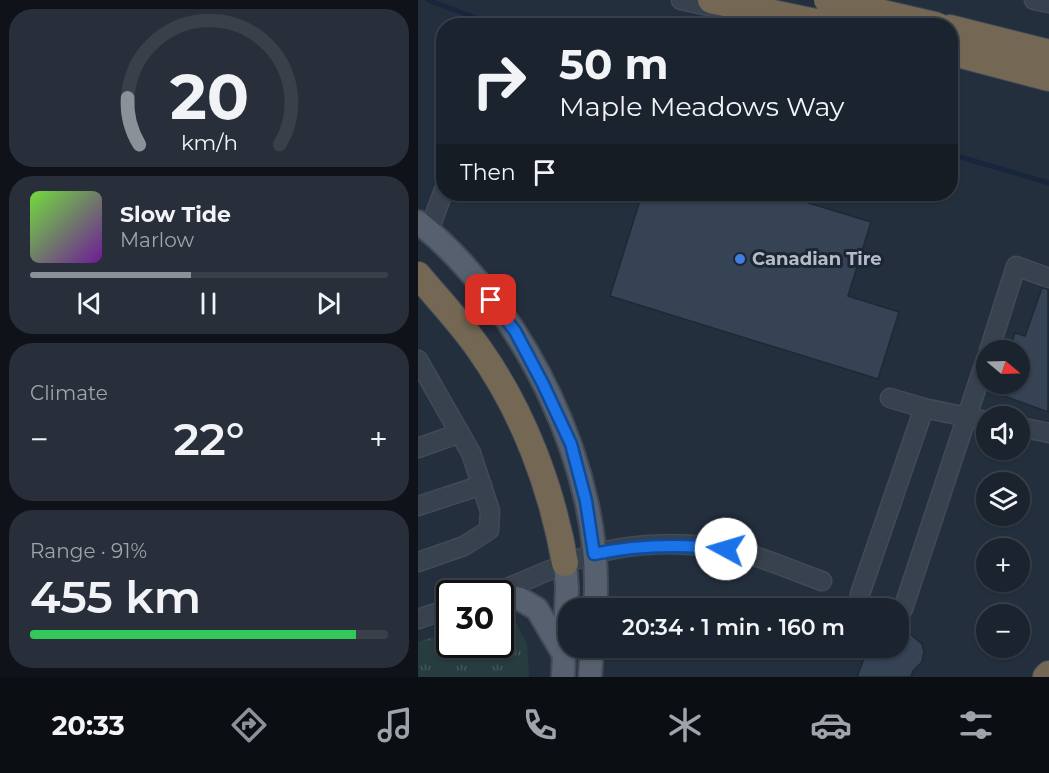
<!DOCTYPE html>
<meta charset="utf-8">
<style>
:root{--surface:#1b232e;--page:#282f3a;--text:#f1f3f6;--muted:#a0a4aa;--line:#39404a;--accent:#8c9099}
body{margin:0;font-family:Montserrat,sans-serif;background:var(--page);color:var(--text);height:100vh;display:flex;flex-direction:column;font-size:22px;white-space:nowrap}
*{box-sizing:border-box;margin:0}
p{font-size:20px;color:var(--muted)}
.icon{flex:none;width:33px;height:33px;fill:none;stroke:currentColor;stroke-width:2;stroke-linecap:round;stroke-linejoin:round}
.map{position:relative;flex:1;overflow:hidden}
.panel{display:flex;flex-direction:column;gap:9px;padding:9px;background:#0f1319;width:418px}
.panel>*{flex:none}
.banner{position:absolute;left:18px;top:18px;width:522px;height:183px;border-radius:24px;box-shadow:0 2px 4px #0004,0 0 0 2px var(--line);background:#1b232e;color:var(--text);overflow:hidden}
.needle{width:39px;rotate:109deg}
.controls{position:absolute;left:558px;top:340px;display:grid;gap:12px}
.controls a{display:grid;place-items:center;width:54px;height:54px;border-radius:50%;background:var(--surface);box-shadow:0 2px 4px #0004,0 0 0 2px var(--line);font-size:30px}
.speed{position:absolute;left:18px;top:580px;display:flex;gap:12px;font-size:30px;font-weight:700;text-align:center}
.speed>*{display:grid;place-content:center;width:78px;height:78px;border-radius:50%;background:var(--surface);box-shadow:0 2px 4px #0004,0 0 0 2px var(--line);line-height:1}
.speed .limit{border:3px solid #111;border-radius:9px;background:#fff;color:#111}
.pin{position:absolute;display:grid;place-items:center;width:51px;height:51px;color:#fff;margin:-26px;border-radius:12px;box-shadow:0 3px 9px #0006}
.me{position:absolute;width:66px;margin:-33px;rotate:276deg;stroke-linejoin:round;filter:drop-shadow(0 0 4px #0008)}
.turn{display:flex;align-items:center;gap:21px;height:126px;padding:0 24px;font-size:27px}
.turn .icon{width:78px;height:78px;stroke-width:2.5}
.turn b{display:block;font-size:42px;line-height:51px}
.then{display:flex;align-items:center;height:57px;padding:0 24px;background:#0003;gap:12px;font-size:22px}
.big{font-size:45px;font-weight:600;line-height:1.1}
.panel .tile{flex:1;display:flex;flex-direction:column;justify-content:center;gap:9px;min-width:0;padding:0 21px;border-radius:24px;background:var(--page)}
.panel .dial{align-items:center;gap:0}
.dial svg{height:156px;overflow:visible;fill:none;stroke:var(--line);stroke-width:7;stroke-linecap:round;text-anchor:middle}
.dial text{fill:var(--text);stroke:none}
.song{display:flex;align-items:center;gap:18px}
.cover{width:72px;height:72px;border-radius:9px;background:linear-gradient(135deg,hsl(100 70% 55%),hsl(280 70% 35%))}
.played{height:6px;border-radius:3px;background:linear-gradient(90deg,var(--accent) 45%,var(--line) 45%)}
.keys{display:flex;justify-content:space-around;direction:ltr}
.heat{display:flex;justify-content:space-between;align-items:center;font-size:33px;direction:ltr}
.charge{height:9px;border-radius:4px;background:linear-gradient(90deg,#34c759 91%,var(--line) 0)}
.trip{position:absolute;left:140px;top:598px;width:351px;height:60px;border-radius:24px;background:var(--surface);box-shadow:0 2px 4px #0004,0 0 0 2px var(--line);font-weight:600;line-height:60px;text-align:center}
.menu{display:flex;height:96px;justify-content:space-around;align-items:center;background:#0b0e12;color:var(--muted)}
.menu .icon{width:42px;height:42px}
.menu .selected{color:var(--accent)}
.menu b{font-size:27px;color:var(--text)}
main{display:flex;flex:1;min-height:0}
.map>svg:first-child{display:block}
.grass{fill:url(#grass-tufts)}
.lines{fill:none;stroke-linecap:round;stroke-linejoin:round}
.stream{stroke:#17263c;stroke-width:5}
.building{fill:#364354;stroke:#1f2835;stroke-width:1.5}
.minor-casing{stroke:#414a57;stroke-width:21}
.major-casing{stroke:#414a57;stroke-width:26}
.highway-casing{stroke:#434c59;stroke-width:28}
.minor{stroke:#38414e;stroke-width:18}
.major{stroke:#56606e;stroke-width:22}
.highway{stroke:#746855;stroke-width:26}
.highway-bridge-casing{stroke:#434c59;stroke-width:28;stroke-linecap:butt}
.highway-bridge{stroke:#746855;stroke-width:26}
.route-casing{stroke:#114b97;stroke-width:15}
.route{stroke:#1a73e8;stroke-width:10}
.shop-dot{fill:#3f7fe0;stroke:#1d2633;stroke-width:2}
.labels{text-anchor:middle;stroke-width:6;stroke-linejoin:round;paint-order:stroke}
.poi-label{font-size:18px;font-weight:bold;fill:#b4bcc9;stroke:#1d2633;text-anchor:start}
</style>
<main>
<section class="panel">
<div class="tile dial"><svg viewBox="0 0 100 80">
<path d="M14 69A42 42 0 1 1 86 69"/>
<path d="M14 69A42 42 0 0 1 8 45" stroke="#8c9099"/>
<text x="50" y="56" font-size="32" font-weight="700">20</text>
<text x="50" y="72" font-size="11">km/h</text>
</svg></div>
<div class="tile">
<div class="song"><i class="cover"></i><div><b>Slow Tide</b><p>Marlow</p></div></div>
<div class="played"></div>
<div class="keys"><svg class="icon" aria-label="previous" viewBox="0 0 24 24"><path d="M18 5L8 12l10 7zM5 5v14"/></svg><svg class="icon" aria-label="pause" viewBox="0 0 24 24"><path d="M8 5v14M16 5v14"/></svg><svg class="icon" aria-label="next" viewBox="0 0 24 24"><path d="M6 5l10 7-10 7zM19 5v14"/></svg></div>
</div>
<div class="tile"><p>Climate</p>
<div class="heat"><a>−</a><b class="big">22°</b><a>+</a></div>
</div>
<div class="tile"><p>Range · 91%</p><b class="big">455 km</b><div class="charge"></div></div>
</section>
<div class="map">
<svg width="631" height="677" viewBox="0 0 631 677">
<defs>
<pattern id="grass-tufts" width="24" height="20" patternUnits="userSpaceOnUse" patternTransform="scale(1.5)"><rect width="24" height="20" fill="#263c3f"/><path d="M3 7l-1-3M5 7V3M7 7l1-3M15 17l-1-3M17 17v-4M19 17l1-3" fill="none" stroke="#435659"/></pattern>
</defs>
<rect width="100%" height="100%" fill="#242f3e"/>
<path class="grass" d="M83,616l15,7 11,21 2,33h-111v-35l31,-10 1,13h50z"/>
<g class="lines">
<path class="stream" d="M10,0l69,26
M532,154l99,29"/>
</g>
<path class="building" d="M224,194h137l92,28 -23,74 51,16 -21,67 -268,-83z
M624,288l6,1v123l-60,-22 2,-6h30v-33h-11l6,-18 10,3z
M480,630l11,3 13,11 2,8 -2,10 -9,9 -2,6h-54l11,-29h30z"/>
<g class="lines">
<defs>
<path id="minor" d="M263,0l41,9
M616,0l15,3
M11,230l15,-40
M571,351l27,-85 33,12
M0,360l53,93 19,58 -1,19 -25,16 -46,16
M472,398l34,10 62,13
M602,427l29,6
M0,448l42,-15
M0,506l64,-21
M73,594c35,-12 67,-30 103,-40 42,-12 90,-12 132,-5 33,6 65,21 96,32
M442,594l64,-186
M485,609l83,-250
M0,619l32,-11"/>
<path id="major" d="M0,222c105,83 188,252 177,387
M77,593l25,6 17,10 27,46
M145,677l4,-89 -2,-25
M172,677l2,-29"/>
<path id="highway" d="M532,28l99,25
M532,52l99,26
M0,275c20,24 43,48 61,74 44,62 73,139 86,214
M628,677l3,-3"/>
</defs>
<use href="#minor" class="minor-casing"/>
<use href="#major" class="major-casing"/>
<use href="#highway" class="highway-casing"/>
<use href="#minor" class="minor"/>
<use href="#major" class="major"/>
<use href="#highway" class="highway"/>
<defs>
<path id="highway-bridge" d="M293,0l123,26
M409,0l111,26"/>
</defs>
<use href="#highway-bridge" class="highway-bridge-casing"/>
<use href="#highway-bridge" class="highway-bridge"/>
</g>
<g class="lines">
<defs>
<path id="route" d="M73,300l24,31 28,53 28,60 15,57 8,53c45,-10 87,-10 132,-5"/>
</defs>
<use href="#route" class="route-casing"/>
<use href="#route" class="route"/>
</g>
<circle class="shop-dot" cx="322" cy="259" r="6"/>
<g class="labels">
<g class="poi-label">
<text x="334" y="265">Canadian Tire</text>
</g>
</g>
</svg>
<div class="controls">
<a><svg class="needle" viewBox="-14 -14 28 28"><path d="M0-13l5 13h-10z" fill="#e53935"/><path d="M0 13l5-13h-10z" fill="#a0a4aa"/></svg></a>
<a><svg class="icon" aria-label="sound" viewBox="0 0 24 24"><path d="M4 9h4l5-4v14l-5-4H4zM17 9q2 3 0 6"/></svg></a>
<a><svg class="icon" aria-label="layers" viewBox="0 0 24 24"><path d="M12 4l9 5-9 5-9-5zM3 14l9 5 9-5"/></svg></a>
<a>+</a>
<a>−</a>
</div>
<div class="speed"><div class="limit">30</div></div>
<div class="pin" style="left:73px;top:300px;background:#d93025"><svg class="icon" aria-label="arrive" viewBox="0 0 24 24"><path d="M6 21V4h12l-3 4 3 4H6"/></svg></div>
<svg class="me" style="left:308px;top:549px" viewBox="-20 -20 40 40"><circle r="19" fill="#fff"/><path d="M0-13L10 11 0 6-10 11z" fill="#1a73e8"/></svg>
<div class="trip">20:34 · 1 min · 160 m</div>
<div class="banner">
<div class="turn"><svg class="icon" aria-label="right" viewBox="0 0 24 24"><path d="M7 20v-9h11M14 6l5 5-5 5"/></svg><div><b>50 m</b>Maple Meadows Way</div></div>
<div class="then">Then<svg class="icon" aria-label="arrive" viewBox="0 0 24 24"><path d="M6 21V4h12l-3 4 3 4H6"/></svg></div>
</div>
</div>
</main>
<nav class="menu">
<b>20:33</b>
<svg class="icon selected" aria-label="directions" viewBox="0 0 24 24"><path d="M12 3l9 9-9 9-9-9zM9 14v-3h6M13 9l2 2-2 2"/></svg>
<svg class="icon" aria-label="music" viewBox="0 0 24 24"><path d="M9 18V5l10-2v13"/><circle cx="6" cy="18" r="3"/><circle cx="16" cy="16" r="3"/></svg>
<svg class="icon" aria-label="phone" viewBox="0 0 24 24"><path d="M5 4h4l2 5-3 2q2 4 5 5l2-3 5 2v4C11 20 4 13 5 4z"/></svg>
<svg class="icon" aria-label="climate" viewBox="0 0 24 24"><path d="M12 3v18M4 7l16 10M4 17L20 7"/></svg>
<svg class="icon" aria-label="car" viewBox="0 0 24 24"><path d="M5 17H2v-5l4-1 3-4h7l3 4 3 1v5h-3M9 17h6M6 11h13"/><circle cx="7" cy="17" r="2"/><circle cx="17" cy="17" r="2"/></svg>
<svg class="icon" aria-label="filters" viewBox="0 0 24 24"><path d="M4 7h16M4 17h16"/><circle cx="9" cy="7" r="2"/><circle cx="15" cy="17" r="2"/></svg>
</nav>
